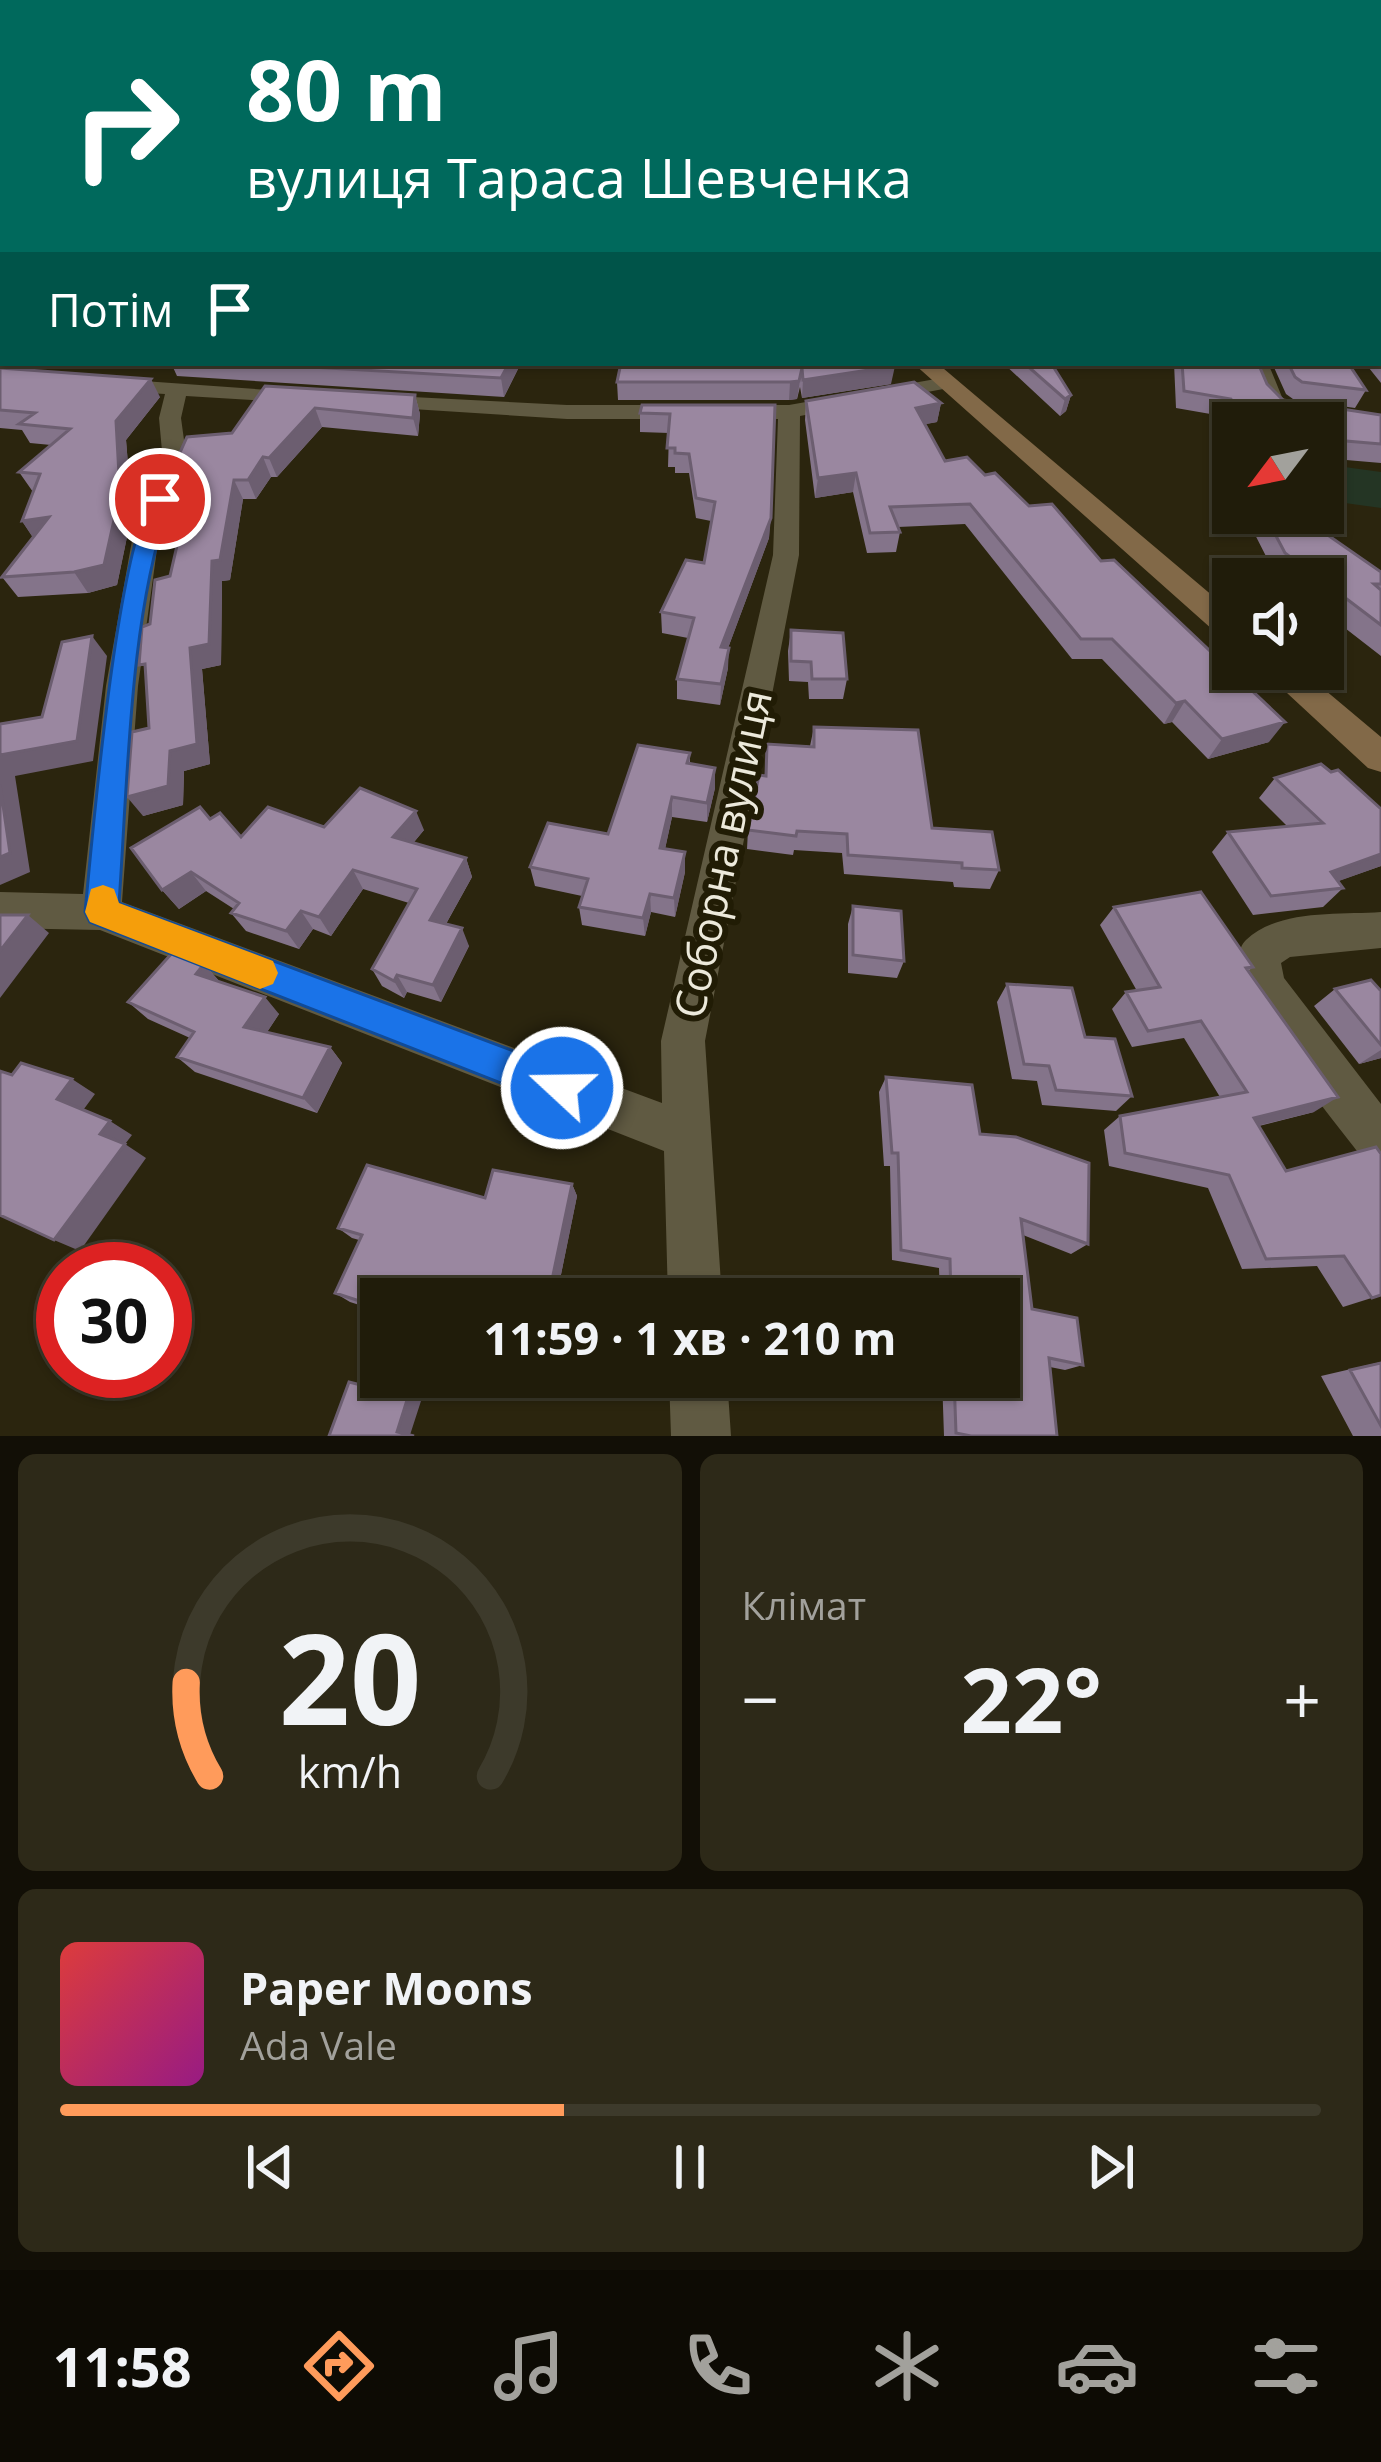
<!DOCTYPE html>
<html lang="uk">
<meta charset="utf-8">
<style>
:root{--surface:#201c0a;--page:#2d2918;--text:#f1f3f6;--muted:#a2a19c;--line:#3d3a2b;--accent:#ff9b5b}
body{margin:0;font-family:"Open Sans",sans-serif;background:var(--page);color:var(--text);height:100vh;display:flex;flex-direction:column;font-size:45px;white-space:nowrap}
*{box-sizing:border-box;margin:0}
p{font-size:39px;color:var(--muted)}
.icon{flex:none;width:66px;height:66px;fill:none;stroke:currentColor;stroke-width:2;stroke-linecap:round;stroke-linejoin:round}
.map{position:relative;height:1436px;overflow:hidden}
.sheet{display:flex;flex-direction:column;gap:18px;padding:18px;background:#120f06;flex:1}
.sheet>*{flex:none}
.top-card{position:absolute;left:0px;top:0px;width:1383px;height:366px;box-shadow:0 3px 9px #0004,0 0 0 3px var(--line);background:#00695c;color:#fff;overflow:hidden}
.needle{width:78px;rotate:238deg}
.tools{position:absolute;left:1212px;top:402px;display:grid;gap:24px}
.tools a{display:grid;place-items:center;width:132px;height:132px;border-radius:0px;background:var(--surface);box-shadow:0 3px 9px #0004,0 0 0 3px var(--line);font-size:60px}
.speed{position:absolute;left:36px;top:1242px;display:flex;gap:24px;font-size:60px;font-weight:700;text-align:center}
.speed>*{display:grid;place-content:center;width:156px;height:156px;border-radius:50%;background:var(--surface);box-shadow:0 3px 9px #0004,0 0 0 3px var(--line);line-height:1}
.speed .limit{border:18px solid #d22;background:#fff;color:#111}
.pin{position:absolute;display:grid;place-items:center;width:102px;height:102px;color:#fff;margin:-51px;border:6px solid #fff;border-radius:50%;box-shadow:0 3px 12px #0007}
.me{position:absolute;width:132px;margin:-66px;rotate:291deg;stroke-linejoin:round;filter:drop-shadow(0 0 9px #0008)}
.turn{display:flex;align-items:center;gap:42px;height:252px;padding:0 48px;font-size:54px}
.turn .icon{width:156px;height:156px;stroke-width:2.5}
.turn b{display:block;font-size:84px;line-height:102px}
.then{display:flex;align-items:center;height:114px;padding:0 48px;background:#0003;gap:24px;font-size:45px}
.big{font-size:90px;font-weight:700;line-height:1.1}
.sheet .widget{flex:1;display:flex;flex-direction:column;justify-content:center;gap:18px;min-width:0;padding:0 42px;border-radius:18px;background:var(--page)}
.sheet .dial{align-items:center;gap:0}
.dial svg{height:312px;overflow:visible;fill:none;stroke:var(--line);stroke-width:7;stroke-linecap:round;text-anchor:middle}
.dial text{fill:var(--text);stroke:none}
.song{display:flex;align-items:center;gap:36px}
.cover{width:144px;height:144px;border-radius:18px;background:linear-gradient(135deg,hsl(0 70% 55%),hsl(310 70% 35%))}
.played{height:12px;border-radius:6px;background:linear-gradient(90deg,var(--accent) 40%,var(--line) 40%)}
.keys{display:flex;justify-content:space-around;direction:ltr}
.heat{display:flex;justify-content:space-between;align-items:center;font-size:66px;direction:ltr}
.sheet .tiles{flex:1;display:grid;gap:18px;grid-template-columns:1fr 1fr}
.widget:last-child{grid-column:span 2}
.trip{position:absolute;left:360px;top:1278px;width:660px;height:120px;border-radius:0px;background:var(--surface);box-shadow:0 3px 9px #0004,0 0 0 3px var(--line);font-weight:700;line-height:120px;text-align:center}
.menu{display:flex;height:192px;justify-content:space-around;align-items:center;background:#0d0b04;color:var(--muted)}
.menu .icon{width:84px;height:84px}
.menu .on{color:var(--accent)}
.menu b{font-size:54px;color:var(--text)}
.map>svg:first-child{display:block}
.green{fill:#243524}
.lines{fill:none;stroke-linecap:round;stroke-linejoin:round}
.street{fill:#605a42;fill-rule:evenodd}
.secondary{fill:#826948;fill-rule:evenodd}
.wall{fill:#84748a}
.shaded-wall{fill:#6c5e70}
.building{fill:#9a87a0;stroke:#6c5e70;stroke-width:3}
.route{fill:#1a73e8;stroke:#114b97;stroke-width:3}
.slow{fill:#f59e0b}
.labels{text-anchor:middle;stroke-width:12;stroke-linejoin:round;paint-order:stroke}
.street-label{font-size:42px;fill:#ece9db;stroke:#211c05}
</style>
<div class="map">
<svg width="1381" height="1436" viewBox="0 0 1381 1436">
<rect width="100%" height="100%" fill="#2b250e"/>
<path class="green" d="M1323,464l58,8v36l-58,-8z"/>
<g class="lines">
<path class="street" d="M1248,363h20l14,34 14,11 -3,5c-31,3 -36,-27 -45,-50z
M947,377l10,6 -3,4 -154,29 -1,139 -94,486 17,258h-54l-4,-148 -564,-221 -100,-2v-36l83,2 23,-208 27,-151 30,-73 -4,-44 6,-24 -50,-3 -10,-6 10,-6 195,14 4,4 -11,6 -117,-7 -5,22 6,44 -28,73 -21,151 -16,216 540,201 -1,-62 112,-486 5,-136h-45l-11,-7 11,-7h56z
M373,395l194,10h114l11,7 -11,7h-114l-202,-13 -3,-5z
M1381,912v36l-91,9 -9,6 3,15 97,126v63l-17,-7c-25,-34 -155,-186 -118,-220 32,-31 93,-25 135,-28z
M669,1377h58l4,59h-60z"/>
<path class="secondary" d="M913,363h24l296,250v28l-11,-3z
M1261,669h39l81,68v35l-13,-4z"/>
</g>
<path class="wall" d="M1380,178h1v205l-16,-20h15z
M171,363h350l-17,34 -327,-21z
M891,363v21l-89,14 -2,-11 -3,12 -8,1h-171l-1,-18z
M1003,363h48l20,32 -5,16 -6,5z
M1174,363h84l9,21 16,16 98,15v48l-58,-5v-35h-90v18l-11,-25 -46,-8z
M1272,363h76l18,27 -11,18 -62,-9 -7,-5z
M0,368l160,29 -34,43 6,73 -15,72 -29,8 -70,4 -16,-20 31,-40 -11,-16 11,-29 -14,-20 32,-27 -21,-2 -8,-13 -22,-2z
M265,386l150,9 5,19 -2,22 -96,-9 -45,50h-6l-15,22h-13l-13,81 -8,1 -1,84 -19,4 8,95 -26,7 -1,34 -40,11 6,-88 1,-104 20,-48 18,-80 -9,1 -10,-20 63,-44z
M806,401l135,2 -4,19 -12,2 20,37 40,14 116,86 168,181 -61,17 -36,-37 -8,2 -62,-65h-30l-107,-135 -67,3 2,5 -4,20 -29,1 -14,-61 -38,6 -10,-78z
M775,405l-6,133 -41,110v20l-8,37 -43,-6v-20l11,-41 -26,-5 -1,-21 43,-49 7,-42 -15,-3 -7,-45h-14v-6h-7l1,-34 -29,-1v-19z
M1244,513h78l-8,13 67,46v84l-58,-45v-32h-41l-8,-7z
M791,630l56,49 -4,20h-34l-1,-17 -19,-1 -1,-30z
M814,727l118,101 67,42 -9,19 -36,-2 -1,-5 -109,-8 -2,-21 -48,-3 -1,5 -46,-6 1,-19 17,-54 2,-32 43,2z
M690,753v11l25,4v20l-8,34 -35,-5 -7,32 20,3v20l-10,45 -24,-5 -6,24 -63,-11 -3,-18 3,-11 -47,-10 -5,-19 78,-33z
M1275,778l106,88 -43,15 5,7 -20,19 -70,8 -41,-63 16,-20 60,-5 -29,-29z
M210,819l31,18 83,-10 100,3 -11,13 53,15 6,19 -26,47 23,22 -28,56 -34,-10 -3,6 -22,-12 -10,-17 37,-66 -46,-14 -32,47 -18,-7 -14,20 -53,-18 -15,-18 3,-4 -28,-18 -27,18 -17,-19z
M853,906l51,55 -7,17 -49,-5v-49z
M1114,907l139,60 -5,4 66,141 -55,14 27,45 95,124 -38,12 -26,-41 -75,3 -34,-81 -99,-22 -5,-36 16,-14 100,-19 -36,-59 -52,9 -20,-38 14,-17 11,-1 -37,-66z
M204,964l16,18 59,32 -12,18 63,15 12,16 -25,50 -122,-41 -18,-15 13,-19 -42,-19 -20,-17z
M1007,984l78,53 47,59 -16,15 -74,-6 -5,-24 -25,-2 -15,-77z
M1335,989l46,2v67l-22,6 -45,-58z
M886,1077l94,57 108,110 -17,10 -48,-19 9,74 51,56 -18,5 -15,-3 7,69h-113l-2,-59h57v-78h-59l-1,-31 -47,-8 -2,-94h-6l-5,-74z
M572,1184l5,12 -21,103h-88l-54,-10 -33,10v13l-31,-10 -15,-9 24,-53 -7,-2 -14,-10 147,-30z
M1381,1362v74h-28l-32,-60z"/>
<path class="shaded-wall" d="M509,363h12l-17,34 -3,-19z
M895,366l-4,18 -89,14 1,-18z
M802,368l-5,31 -8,1 1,-18z
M151,379l9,18 -34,43 6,73 -15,72 -29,8 -14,-21 42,-151z
M415,395l5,19 -2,22 -5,-18z
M1071,395l-5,16 -6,5 5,-17z
M941,403l-4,19 -25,5 4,-19z
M315,408l7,19 -45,50 -8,-19z
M263,457l8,20 -15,22 -8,-19z
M856,473l-3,19 -38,6 3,-20z
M234,480l9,19 -13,81 -8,1 -1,84 -19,4 8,95 -26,7 -1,34 -40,11 -16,-19 63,-149z
M49,517l-14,24 -13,-20z
M771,518l-2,20 -48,129v-20z
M92,636l15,20 -14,105 -78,15 15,96 -30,13v-130l77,-14z
M729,648l-1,20 -8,37 1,-21z
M1185,701l-13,21 -8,2 12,-21z
M1285,722l-16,20 -61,17 14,-20z
M715,768v20l-8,34v-19z
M672,797v20l-11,50 -1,-19z
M416,811l8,19 -22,27 -9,-20z
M685,852v20l-10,45 -1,-19z
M1381,854v12l-70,25 20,-19z
M466,858l6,19 -34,61 -8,-18z
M353,870l10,19 -32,47 -12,-19z
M191,872l15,19 -27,18 -17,-19z
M650,894l1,18 -6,24 -2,-18z
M301,911l12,18 -14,20 -13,-18z
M28,915l21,18 -49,65v-47z
M462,928l7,18 -28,56 -8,-17z
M204,964l16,18 -24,-8z
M397,975l10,17 -3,6 -10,-17z
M265,997l14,17 -19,29 -16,-16z
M330,1047l12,16 -25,50 -14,-15z
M1381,1050v8l-22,6z
M72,1079l23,15 -14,19 -24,-14z
M1338,1097l-24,15 -81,20 21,-14z
M110,1121l22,14 -10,13 -22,-14z
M125,1144l21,14 -66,93 -26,-11z
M572,1184l5,12 -21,103h-8z
M402,1280l12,9 -4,10h-16z
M408,1397l13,4 -11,34 -13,-3z"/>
<path class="building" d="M1380,192l1,1v160l-1,-1z
M243,363h266l-8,15z
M621,363h270l4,3 -92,14 -1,-12 -3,13 -9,1h-173z
M1024,363h27l20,32 -6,4z
M1182,363h76l9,21 16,16 98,15v29l-58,-5v-16h-81l-11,-24 -47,-8z
M1288,363h60l18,27 -64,-8 -7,-5z
M0,368l151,11 -35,42 4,72 -16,72 -30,7 -72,5 47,-60 -27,4 18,-47 -21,-2 51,-43 -51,-5 16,-11 -35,-3z
M914,382l27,21 -25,5 29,53 22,-4 18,18 10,-2 34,33 23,-2 49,57 13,-1 171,162 -63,17 -37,-38 -9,2 -64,-64h-31l-111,-135 -80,3 10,25 -30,1 -14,-60 -38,5 -12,-77z
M265,386l150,9 -2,23 -98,-10 -46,50 -6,-1 -15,23h-14l-14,80 -8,1 -3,83 -19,4 7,96 -27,7 -2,35 -41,11 5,-65 17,-4 -4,-64 -6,1 3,-38 8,-3 5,-44 15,-4 23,-100 -24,1 18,-40 45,-4z
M642,405h133l-4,113 -50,129 8,1 -8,36 -44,-5 17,-61 -33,-6 25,-52 18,3 11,-61 -19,-4 -7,-44 -14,-1v-5h-8l3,-34 -30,-1z
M1264,513h32l85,59v12h-7l7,6v35l-58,-44v-2h-3l-35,-26z
M791,630l52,3 4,46h-35l-1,-17 -20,-1z
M92,636l-15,105 -77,14v-31l42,-7 20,-75z
M814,727l104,3 14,98 60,4 7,38 -37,-2v-5l-114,-8 -1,-21 -50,-3 -1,5 -48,-6 11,-55 7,1 1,-32 47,3z
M638,745l52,8 -3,10 28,5 -8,35 -35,-6 -12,51 25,4 -11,46 -24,-4 -7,24 -64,-11 9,-28 -58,-12 18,-44 60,11z
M1321,764l10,8 7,-2 43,39v45l-50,18 12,16 -72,8 -43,-64 95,-9 -48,-45z
M0,785l10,68 -10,4z
M360,788l56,23 -23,26 73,21 -36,62 32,8 -29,57 -36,-10 -3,6 -22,-12 45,-80 -64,-19 -34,47 -18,-6 -15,20 -55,-18 8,-10 -48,-31 -29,18 -31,-42 69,-41 10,12 10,-6 21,24 27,-30 56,20z
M1201,892l52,75 -7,1 92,129 -84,21 32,53 90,-24 5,7v141l-9,3 -28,-42 -78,3 -37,-84 -104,-22 -5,-37 127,-24 -46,-71 -53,10 -22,-39 34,-5 -46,-80z
M853,906l48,5 3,50 -51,-6z
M0,915h28l-28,36z
M173,952l31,12 -8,10 69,23 -21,30 86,20 -27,51 -126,-41 17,-25 -66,-30z
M1371,980l10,11v54l-46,-56z
M1007,984l65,4 13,49 30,2 17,57 -76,-6 -7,-24 -25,-2z
M21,1063l51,16 -15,20 53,22 -10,13 25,10 -71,96 -54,-25v-144l12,4z
M886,1077l86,8 8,49 36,3 73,26 -1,81 -67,-25 11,90 45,9 6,47 -34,-7 8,78h-86l-15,-3 -2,-56h45v-78h-48l-1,-40 -49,-9 -3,-97h-6z
M367,1165l118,33 8,-28 79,14 -24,115 -30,-5 -1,5h-49l2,-7 -68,-12 -8,19h-13v9l-46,-15 27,-58 -24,-7z
M1381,1363v63l-31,-56z
M349,1382l59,15 -11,35 17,4h-85z"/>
<linearGradient id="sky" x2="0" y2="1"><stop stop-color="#181408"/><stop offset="0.43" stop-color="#444641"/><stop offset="1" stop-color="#444641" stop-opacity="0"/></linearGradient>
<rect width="1381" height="352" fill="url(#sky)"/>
<path class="route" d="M160,492l11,7c-42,114 -43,281 -52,404l456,171 6,14 -6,14 -13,5 -472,-185 -5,-10c6,-58 34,-404 75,-420z"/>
<path class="slow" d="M103,885l11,4 5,14 154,58 5,12 -5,11 -13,5 -170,-67 -5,-10 6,-23z"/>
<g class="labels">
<g class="street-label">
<text transform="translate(723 854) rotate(-78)" y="15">Соборна вулиця</text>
</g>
</g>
</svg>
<div class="tools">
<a><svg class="needle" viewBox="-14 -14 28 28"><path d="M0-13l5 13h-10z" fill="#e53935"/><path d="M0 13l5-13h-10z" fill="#a2a19c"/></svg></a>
<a><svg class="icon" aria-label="sound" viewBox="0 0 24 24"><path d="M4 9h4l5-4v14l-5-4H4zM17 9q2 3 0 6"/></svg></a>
</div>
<div class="speed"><div class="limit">30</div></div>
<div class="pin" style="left:160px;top:499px;background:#d93025"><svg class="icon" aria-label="arrive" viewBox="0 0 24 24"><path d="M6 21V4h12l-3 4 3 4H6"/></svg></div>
<svg class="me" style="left:562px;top:1088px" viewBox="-20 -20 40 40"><circle r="17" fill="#1a73e8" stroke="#fff" stroke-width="3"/><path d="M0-11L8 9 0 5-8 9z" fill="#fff"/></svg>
<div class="trip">11:59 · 1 хв · 210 m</div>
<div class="top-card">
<div class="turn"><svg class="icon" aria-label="right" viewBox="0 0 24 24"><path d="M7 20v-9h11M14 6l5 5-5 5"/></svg><div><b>80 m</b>вулиця Тараса Шевченка</div></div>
<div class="then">Потім<svg class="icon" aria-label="arrive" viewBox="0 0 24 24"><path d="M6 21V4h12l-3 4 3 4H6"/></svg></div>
</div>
</div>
<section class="sheet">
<div class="tiles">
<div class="widget dial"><svg viewBox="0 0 100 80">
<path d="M14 69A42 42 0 1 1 86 69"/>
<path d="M14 69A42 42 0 0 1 8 45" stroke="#ff9b5b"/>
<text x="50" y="56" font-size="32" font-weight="700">20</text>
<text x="50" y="72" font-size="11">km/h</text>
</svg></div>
<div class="widget"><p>Клімат</p>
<div class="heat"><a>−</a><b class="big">22°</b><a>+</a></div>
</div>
<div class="widget">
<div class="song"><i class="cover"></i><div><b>Paper Moons</b><p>Ada Vale</p></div></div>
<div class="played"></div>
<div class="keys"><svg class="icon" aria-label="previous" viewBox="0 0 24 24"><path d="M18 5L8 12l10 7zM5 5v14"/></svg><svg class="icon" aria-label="pause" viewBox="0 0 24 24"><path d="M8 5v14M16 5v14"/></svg><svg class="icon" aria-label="next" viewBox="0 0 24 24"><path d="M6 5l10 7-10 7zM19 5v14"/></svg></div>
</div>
</div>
</section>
<nav class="menu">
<b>11:58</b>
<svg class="icon on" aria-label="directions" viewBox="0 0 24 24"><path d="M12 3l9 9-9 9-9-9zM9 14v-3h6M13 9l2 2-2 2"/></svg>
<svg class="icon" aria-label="music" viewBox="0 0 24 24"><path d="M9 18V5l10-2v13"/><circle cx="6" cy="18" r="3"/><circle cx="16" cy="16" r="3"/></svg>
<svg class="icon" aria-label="phone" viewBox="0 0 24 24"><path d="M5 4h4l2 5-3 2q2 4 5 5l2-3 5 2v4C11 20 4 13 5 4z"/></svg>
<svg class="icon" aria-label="climate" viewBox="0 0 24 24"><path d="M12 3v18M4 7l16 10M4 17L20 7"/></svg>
<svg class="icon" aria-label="car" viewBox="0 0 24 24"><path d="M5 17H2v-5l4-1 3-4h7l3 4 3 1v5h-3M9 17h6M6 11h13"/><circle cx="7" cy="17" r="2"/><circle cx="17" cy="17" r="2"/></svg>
<svg class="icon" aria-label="filters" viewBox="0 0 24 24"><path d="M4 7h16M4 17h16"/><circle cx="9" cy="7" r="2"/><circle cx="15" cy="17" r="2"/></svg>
</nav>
